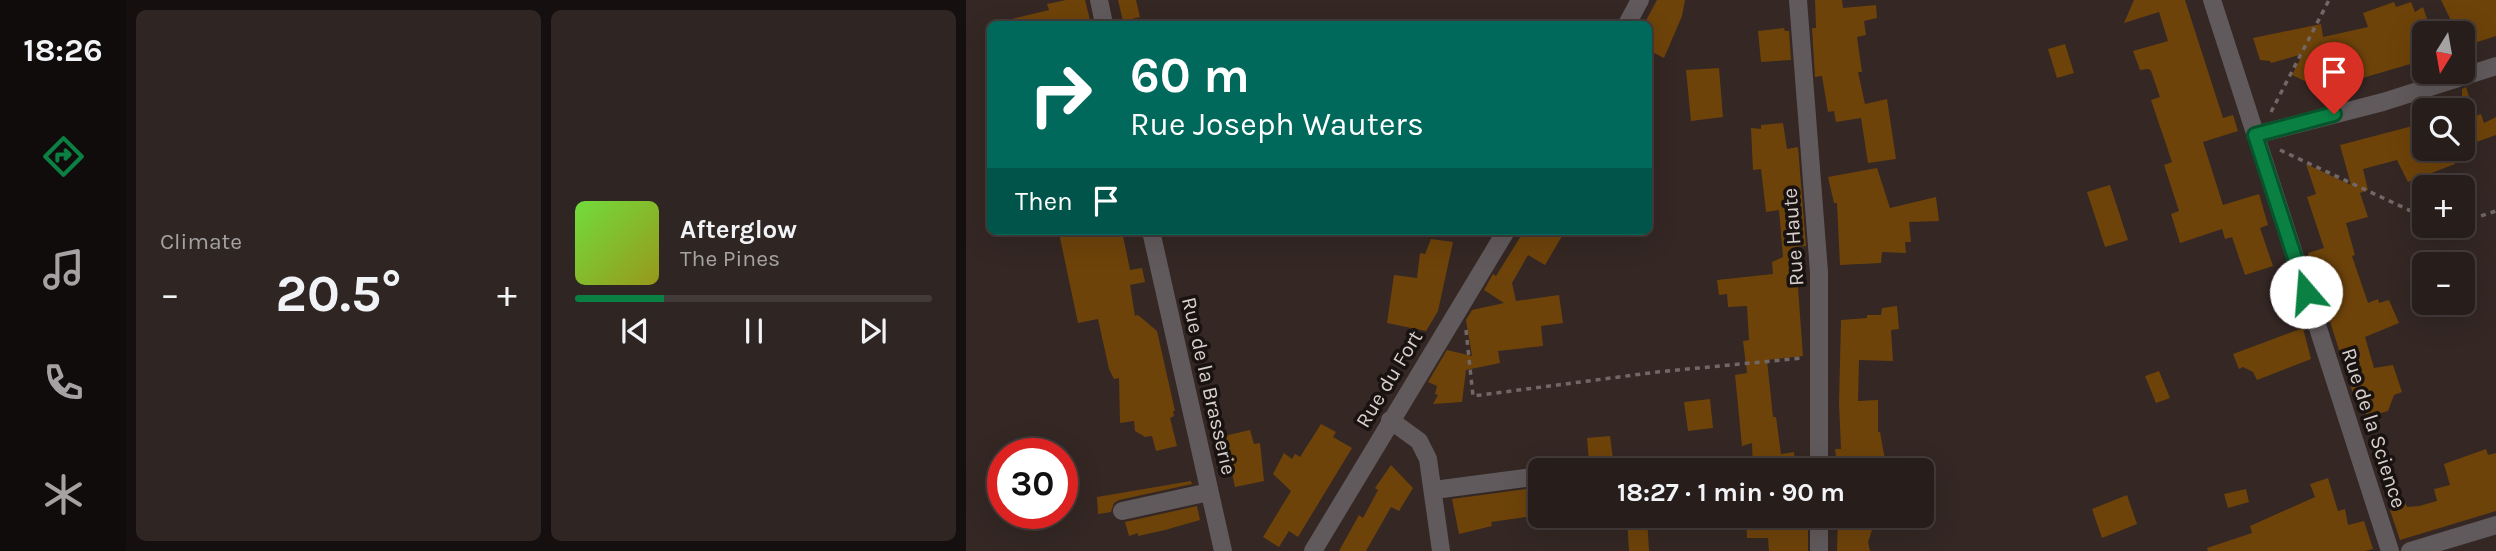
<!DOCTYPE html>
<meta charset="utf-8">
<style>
:root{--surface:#271d1b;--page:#2f2624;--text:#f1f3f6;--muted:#a4a2a3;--line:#433b3a;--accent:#0b8043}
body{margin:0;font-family:Karla,sans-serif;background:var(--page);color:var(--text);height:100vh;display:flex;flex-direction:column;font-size:26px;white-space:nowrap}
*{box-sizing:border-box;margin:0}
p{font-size:23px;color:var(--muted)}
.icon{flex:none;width:38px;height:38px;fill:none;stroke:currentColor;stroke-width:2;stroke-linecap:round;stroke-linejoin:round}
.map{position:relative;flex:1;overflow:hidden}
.sheet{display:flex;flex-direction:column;gap:10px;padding:10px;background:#15100f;width:840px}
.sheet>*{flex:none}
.banner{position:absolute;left:21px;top:21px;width:665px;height:214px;border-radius:10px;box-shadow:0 7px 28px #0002,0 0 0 2px var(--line);background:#00695c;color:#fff;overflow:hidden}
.needle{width:46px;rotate:191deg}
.fabs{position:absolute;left:1446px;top:21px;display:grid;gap:14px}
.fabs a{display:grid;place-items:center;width:63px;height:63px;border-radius:10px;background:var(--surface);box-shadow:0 7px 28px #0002,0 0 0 2px var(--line);font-size:35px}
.speed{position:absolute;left:21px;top:438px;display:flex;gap:14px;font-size:35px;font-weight:700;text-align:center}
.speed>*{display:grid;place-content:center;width:91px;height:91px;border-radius:50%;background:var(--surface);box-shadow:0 7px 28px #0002,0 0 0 2px var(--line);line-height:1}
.speed .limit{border:10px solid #d22;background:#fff;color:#111}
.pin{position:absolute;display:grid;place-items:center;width:60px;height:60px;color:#fff;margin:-72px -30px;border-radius:50% 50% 50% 0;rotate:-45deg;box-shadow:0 0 7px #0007}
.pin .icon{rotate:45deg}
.me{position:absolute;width:77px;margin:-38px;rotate:342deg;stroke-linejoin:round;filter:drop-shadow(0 0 5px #0008)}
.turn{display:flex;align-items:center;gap:24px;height:147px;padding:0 28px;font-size:32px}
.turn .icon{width:91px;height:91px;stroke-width:2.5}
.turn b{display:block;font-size:49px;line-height:60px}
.then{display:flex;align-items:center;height:66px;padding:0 28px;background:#0003;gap:14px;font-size:26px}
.big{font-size:52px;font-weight:700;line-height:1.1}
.sheet .card{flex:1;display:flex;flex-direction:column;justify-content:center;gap:10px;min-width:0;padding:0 24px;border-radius:10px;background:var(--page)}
.song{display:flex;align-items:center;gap:21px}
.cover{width:84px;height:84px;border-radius:10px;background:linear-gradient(135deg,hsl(100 70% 55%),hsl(60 70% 35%))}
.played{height:7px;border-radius:4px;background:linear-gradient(90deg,var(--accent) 25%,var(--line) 25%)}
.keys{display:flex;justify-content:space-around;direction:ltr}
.heat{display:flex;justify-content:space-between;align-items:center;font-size:38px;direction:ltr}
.sheet .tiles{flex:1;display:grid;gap:10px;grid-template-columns:repeat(2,1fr)}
.trip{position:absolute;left:562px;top:458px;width:406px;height:70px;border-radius:10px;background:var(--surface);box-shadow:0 7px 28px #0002,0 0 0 2px var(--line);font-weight:700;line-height:70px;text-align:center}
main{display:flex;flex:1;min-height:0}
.tabs{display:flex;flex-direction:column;width:126px;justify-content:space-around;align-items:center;background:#100c0b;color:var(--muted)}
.tabs .icon{width:49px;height:49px}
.tabs .selected{color:var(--accent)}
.tabs b{font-size:32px;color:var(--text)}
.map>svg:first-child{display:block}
.building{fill:#6e430a}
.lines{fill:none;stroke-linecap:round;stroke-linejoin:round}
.path{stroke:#736765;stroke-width:3.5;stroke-dasharray:5 5;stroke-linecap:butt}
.minor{stroke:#615a5c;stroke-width:18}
.route-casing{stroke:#07532c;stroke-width:18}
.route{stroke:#0b8043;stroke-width:12}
.labels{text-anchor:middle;stroke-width:7;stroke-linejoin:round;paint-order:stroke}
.street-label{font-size:21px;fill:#d8cfcd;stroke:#181210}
</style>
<main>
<nav class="tabs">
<b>18:26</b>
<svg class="icon selected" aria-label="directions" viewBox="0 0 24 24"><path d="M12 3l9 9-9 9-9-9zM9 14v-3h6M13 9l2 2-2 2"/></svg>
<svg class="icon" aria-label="music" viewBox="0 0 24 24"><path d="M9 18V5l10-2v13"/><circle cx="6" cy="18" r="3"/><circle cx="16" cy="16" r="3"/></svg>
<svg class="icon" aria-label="phone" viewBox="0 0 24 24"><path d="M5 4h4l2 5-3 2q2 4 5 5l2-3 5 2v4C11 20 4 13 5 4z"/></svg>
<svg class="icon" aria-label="climate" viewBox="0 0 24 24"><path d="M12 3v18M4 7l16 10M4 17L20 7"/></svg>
</nav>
<section class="sheet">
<div class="tiles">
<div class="card"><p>Climate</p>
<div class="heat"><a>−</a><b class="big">20.5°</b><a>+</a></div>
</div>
<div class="card">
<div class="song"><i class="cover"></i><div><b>Afterglow</b><p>The Pines</p></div></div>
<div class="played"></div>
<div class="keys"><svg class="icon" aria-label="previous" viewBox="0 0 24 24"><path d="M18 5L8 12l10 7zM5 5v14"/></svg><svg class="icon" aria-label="pause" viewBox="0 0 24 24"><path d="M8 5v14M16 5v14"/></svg><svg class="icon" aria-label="next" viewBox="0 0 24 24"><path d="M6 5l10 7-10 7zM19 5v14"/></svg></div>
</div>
</div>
</section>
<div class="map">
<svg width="1530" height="551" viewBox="0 0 1530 551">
<rect width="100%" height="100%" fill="#342724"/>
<path class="building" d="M100,0h19l6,24h-78l-1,-5 37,-9 -2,-6z
M152,0h18l4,17 -17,4z
M691,0h28l-3,16 -18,42 -16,-8v-26h-4z
M849,0h27l1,8 33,-3 1,13 -13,3 2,14 -9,2 5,35h-4l7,32 22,-5 9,60 -28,4 -7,-45 -25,4 -2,-11 -6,1 -6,-36 -7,1 -3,-49h4z
M1168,0h51l38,118 10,-3 5,16 -35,11 20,63 36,-11 9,31 -8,3 13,38 -28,9 -13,-38 -7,2 -3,-10 -42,14 -9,-29 8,-3 -15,-46 8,-3 -21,-62 9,-3 -9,-26 -2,-2 -9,1 -7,-19 35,-10 -9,-29 -35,11z
M1475,0h55v36l-34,11v-14h-5z
M1428,2l2,5 15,-5 4,10 8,-5 9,26h-8v27l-106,31 -2,-8 -3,2 -21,-10 11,-21 -32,9 -1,-2 -10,-1 -7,-22 68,-14 2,13 45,-10 -5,-14z
M818,28l1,3h4l2,29 -30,2 -3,-31z
M1099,44l9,29 -17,5 -9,-29z
M753,68l4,49 -32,4 -5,-51z
M1500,87l9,29 6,-2 3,9 12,-6v18l-34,12v-58z
M817,123l4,26 11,-2 8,99 -11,1 8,109 -36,4 6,57h3l5,37 13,-2 2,19h-43l-1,-28 -10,3 -7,-71 12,-2 -4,-32 6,-1 -2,-34 -19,1 -1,-13 -8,1 -2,-15 56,-6 -1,-12 11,-5 -4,-47 -13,2 -5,-43 -8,1 -2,-42 10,1v-4z
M1458,123v26h26l5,15 -47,18 -11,-22 -34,9 5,21 -8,3 8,24 -22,6 9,32 -3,1 16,47 10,-4 1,4 10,-3 10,23 -34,14 9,31 19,-3 9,27 -8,3 -6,16 -21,6 -5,-13 -5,2 -49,-153 16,-5 -17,-51 9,-3 -10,-30 45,21 -11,-40z
M911,168l13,40 46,-11 3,24 -30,1 2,20h-6l1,11 -24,-1 -1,11 -41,2 -3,-62h-3l-6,-26z
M1144,185l18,55 -23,7 -18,-55z
M105,231h47l2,6 3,-1 7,34 12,-2 3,14 -15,3 5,31 3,-1 19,16 18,80h-2l1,5 -4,2 7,28 -21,5 -4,-15 -7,1 -10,-6 -1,-10 -14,2 -1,-45 -5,1 -5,-10 -11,-50 -20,4 -19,-90z
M558,231h41l-20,34 -17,-10 -16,28 4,18 43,-6 4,28 -22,3 2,20 -45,5 2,12 -34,7 -4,32 -29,2 5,-9 -3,-1 2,-8 -9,-4 19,-32 25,6 -6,-36 6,-10 32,-7 -20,-13 9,-16 3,2z
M465,239l22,3 -15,69 -12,20 -39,-8 7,-48 23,3 3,-25 5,1z
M931,306l2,23 -8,1 2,31 -34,-1 -1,41 20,-1v32h2l7,39h-49l-3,-22h6l-2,-46 2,-83 26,-2v-3h14l1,-7z
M1337,328l8,31 -54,21 -4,-8 -10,-5 -4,2 -6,-15z
M1193,371l11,27 -14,5 -11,-27z
M744,399l3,29 -25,3 -4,-29z
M355,424l15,8 -3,5 19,11 -54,89 -9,-6 -10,16 -16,-10 28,-46 -18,-17 11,-21 8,6 3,-5 5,3z
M284,430l4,14 6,-1 4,38 -29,6 -11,-51z
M644,436l3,23 -24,2 -2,-23z
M1520,449l2,6 8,-2v58l-96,29 -11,-33 16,-4 2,4 12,-1 18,-5 -3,-12 16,-4 -6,-21z
M425,465l22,23 -14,23 -8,-4 -25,44h-27l20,-36 4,3 15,-28 -3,-2z
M1362,478l10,33 7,-2 3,16 16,-4 9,28 -8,2h-157l-1,-3 45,-15 -2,-7 65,-29 -5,-13z
M225,481l1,3 -73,16 -5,3 -3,9 -13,2 -1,-17z
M574,487v28l-49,7 1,4 -33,8 -7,-35z
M1280,489l3,13 -21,6 -4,-14z
M1161,495l10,29 -35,14 -10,-29z
M231,506l3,14 -35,10 -27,6v-3l-9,3 -4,-14z
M780,516h62v35h-39l-1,-13h-21z
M872,516h68l1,4 -35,10 -4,12 2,9h-33z
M681,517l2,34h-20l-2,-32z"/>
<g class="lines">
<path class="path" d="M1305,112l58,-112
M1314,150l144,67
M1496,222l34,-11
M1476,226l4,2 5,-2
M500,330l7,66 184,-24 146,-14"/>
<path class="minor" d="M133,0l5,24
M832,0l21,272v199
M1246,0l178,551
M661,24l13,-24
M1289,135l128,-33 113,-36
M185,231l72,320
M424,420l29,21 9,18 13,92
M468,490l106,-14
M156,511l87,-19
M853,516v35
M347,551l193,-320
M1444,551l86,-26"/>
</g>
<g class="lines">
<defs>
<path id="route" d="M1340,292l-51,-157 79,-21"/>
</defs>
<use href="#route" class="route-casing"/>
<use href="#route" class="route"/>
</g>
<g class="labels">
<g class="street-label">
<text transform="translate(827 237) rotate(-94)" y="7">Rue Haute</text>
<text transform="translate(423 379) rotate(-59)" y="7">Rue du Fort</text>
<text transform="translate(243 386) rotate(77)" y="7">Rue de la Brasserie</text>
<text transform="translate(1408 428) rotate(72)" y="7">Rue de la Science</text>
</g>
</g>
</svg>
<div class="fabs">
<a><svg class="needle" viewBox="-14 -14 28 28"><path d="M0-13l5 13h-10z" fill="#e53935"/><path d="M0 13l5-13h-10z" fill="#a4a2a3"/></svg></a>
<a><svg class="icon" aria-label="search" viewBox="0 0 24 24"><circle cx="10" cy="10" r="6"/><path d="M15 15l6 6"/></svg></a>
<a>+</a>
<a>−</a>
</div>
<div class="speed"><div class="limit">30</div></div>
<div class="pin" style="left:1368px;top:114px;background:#d93025"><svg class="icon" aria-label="arrive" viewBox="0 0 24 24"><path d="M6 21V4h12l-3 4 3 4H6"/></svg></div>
<svg class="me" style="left:1340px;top:292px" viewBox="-20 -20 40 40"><circle r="19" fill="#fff"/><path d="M0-13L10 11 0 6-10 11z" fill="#0b8043"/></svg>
<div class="trip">18:27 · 1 min · 90 m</div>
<div class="banner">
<div class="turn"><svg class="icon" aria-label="right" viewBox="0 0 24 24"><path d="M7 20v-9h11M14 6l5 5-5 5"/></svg><div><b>60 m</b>Rue Joseph Wauters</div></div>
<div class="then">Then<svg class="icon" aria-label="arrive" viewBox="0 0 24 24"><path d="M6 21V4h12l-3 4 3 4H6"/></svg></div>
</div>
</div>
</main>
